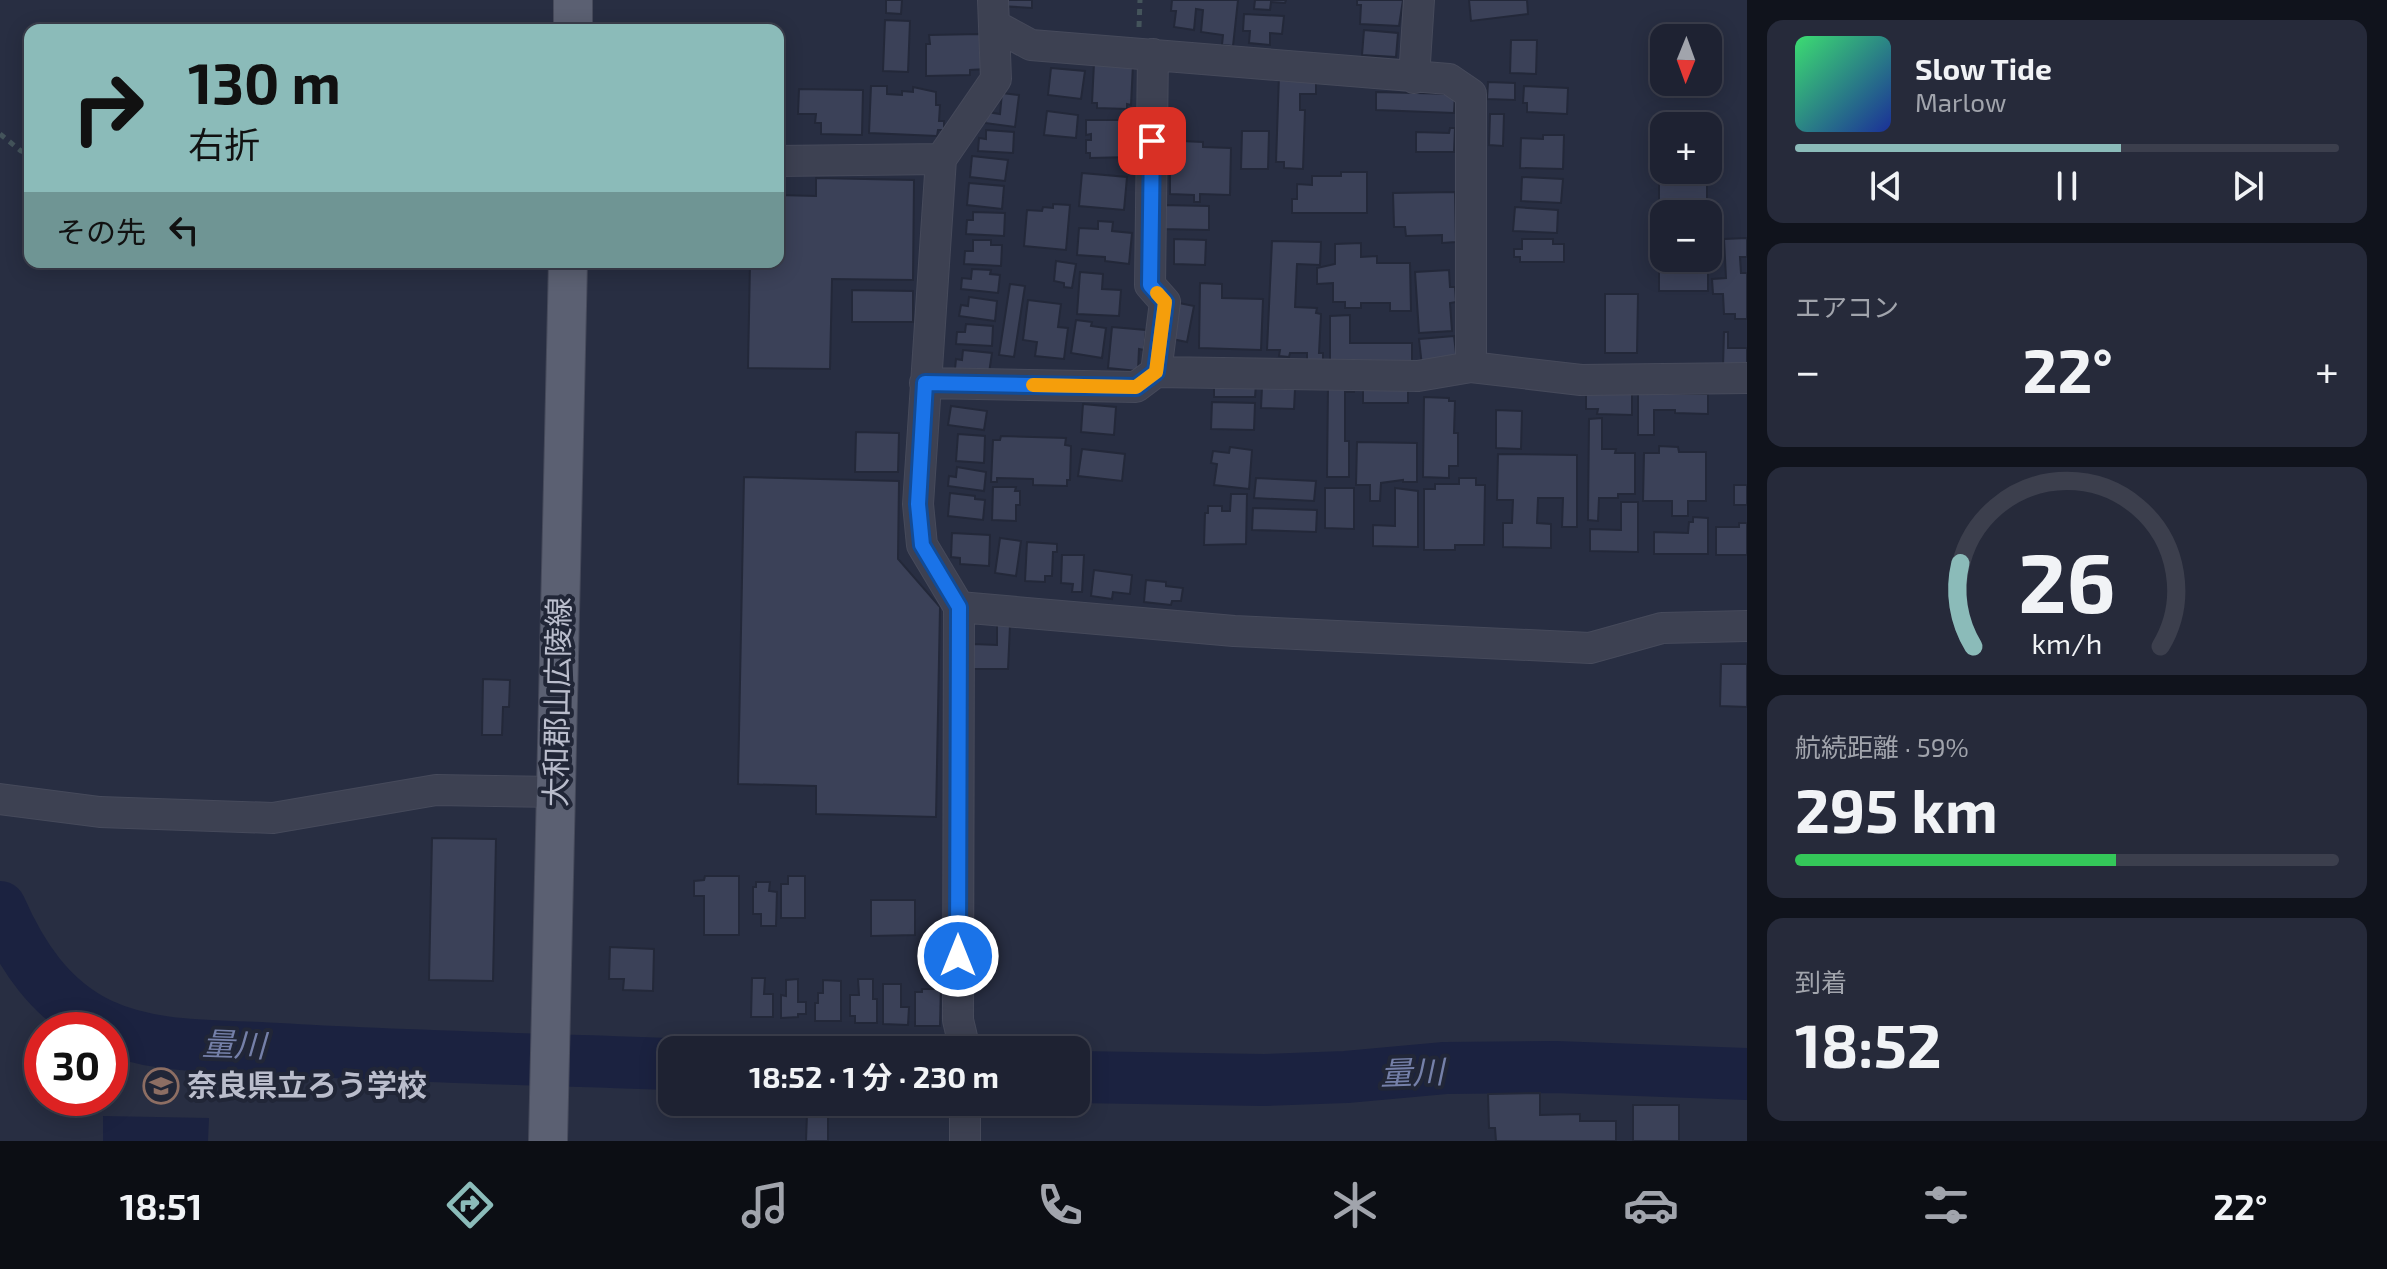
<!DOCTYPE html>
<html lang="ja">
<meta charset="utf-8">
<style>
:root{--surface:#1e2232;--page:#262a3a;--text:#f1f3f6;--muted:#a1a4ac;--line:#3c3f4d;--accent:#8bbbb9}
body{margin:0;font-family:"Exo 2","Noto Sans JP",sans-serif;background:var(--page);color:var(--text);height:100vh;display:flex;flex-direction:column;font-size:30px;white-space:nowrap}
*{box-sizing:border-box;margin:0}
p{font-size:26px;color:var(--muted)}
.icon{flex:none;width:44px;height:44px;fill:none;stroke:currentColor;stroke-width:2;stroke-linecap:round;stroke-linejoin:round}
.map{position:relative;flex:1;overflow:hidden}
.details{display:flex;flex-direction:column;gap:20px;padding:20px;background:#10131c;width:640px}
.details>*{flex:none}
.guide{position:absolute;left:24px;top:24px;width:760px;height:244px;border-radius:16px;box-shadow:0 4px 20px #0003,0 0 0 2px var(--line);background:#8bbbb9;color:#111;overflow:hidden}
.needle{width:52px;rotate:181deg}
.fabs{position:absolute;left:1650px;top:24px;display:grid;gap:16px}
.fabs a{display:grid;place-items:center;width:72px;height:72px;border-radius:16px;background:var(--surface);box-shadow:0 4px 20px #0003,0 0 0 2px var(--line);font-size:40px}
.speed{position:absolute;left:24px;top:1012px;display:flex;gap:16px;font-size:40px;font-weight:700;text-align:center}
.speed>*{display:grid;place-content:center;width:104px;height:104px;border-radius:50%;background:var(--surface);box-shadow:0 4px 20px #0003,0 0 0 2px var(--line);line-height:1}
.speed .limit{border:12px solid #d22;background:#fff;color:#111}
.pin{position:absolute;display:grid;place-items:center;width:68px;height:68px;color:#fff;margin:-34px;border-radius:16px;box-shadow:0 4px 12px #0006}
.me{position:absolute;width:88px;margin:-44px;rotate:0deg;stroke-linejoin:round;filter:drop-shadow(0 0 6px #0008)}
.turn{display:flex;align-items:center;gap:28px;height:168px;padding:0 32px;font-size:36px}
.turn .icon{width:104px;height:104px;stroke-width:2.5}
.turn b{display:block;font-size:56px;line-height:68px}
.then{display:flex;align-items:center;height:76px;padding:0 32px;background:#0003;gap:16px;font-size:30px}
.big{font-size:60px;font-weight:700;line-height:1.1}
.details .card{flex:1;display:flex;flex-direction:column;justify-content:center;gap:12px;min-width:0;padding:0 28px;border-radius:16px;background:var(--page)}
.details .dial{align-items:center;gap:0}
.dial svg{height:208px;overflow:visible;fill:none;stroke:var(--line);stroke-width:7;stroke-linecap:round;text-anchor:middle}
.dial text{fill:var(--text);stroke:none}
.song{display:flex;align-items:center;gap:24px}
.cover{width:96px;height:96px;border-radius:12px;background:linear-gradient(135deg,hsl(140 70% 55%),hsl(230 70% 35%))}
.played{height:8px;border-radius:4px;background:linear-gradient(90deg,var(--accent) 60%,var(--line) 60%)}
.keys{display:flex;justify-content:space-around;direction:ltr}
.heat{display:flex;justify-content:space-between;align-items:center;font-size:44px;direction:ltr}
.charge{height:12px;border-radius:6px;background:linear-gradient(90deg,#34c759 59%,var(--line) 0)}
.trip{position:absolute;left:658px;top:1036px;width:432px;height:80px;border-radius:16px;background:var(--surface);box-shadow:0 4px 20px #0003,0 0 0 2px var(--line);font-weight:700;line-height:80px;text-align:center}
.tabs{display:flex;height:128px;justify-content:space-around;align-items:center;background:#0c0e14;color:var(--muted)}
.tabs .icon{width:56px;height:56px}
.tabs .current{color:var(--accent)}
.tabs b{font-size:36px;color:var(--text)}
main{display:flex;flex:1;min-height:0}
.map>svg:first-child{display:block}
.water{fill:#1b2240}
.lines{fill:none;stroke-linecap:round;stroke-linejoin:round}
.river{stroke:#1b2240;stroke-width:52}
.building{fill:#3b4158;stroke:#232839;stroke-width:2}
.minor-casing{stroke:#464a5b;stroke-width:32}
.major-casing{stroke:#464a5b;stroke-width:40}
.path{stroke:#44545b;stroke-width:5;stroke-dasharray:6 6;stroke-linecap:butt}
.minor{stroke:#3d4152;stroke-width:30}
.major{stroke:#5b6072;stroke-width:38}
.route-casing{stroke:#114b97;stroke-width:20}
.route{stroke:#1a73e8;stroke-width:14}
.slow{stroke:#f59e0b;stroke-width:14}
.labels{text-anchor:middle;stroke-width:8;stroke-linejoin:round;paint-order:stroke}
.street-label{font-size:30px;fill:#babdcc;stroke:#212637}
.poi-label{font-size:30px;font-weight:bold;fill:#babdcc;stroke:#212637;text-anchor:start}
.water-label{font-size:32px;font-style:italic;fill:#7580a9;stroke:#212637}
</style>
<main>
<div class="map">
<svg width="1747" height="1141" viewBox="0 0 1747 1141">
<rect width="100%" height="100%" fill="#282e42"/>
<path class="water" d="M103,1116l106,2 -1,23h-105z"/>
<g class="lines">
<path class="river" d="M0,907c21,48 50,93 100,117 55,26 119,21 178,25 131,8 263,10 394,15
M1076,1077l188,3 82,-3 99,-9 110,-1 192,7"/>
</g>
<path class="building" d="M886,0h16l-1,14 -15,-1z
M1000,0h32v8l-32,-2z
M1172,0h66l-5,46 -11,-1 1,-10 -22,-3 2,-22 -7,-1 -2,21 -20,-3 2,-16h-5z
M1255,0h31l-1,3 -14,-1 -1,8 -16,-1z
M1357,0h46l-4,26 -39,-2 1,-19h-4z
M1469,0h58l1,14 -57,7z
M1244,14l40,2 -2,18 -12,-1v12l-21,-2 1,-12h-7z
M885,20l25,1 -2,51 -25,-1z
M1364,30l34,3 -2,24 -34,-2z
M980,34l7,35 -17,1v5l-44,1v-32h4l-1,-9z
M1511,40h26l-1,34 -26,-1z
M1094,63l39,1 -2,41 -4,-1v5l-30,-1v-5h-5z
M1051,68l34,3 -4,28 -33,-4z
M1279,75l37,2v17h-16v16h5l-2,59 -19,-1v-6h-8z
M1488,82l27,1v17l-28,-1z
M871,86h16v8l15,1v-4l11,1v-5l23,5v13h4l-1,16h5v9h-6l-1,6 -68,-3z
M1524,86l44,2 -1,26 -40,-2v-9h-4z
M799,89l64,1 -1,45 -41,-1v-11h-6l1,-9h-18z
M1376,92l79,2 -1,19 -78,-3z
M1002,93l17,2 -4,32 -30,-4 2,-11 13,2z
M1047,111l31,4 -2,23 -32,-3z
M1490,114h14l-1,32 -14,-1z
M1086,120h46v37l-42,1v-5h-4v-13h5v-6l-5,1z
M1450,128h5l-1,24h-38v-20l33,1z
M986,130l28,2 -1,21 -35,-2 1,-13 7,1z
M1242,131h27l-1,38h-27z
M1543,135h21l-1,34 -43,-1 1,-30 22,1z
M1181,141l22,1v5l28,1 -1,47 -30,-1v8h-6v-7l-24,-1v-27h-8v-12h9l1,-11h9z
M972,156l36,4 -3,21 -35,-4z
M1341,172h26v41h-75v-14h5v-15l15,1v-9h29z
M1082,173l45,4 -3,33 -45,-4z
M1659,175h48v39h-43v44h44v33h-49z
M1522,177l41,2 -2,24 -40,-2z
M816,178l98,2 -1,100 -81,-1 -2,90 -82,-1 2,-106h28v-67l38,1z
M969,183l35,3 -2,23 -35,-4z
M1455,192l1,50 -14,1v-8l-36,1 -1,-9h-11l-1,-34z
M1053,204l17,1 -4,45 -42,-4 3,-36 15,1 1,-4 10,1z
M1162,205l47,1v24l-48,-1z
M1515,207l43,3 -1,23 -44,-2z
M973,212l32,1 -1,23 -38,-2 1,-14h6z
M1098,221l15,1 -1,9 20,2 -3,31 -24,-3v-4l-28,-2 2,-27 19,1z
M1747,238v19h-7l1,16h6v46h-12v-5h-11l-1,-20h-10l-1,-15 14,-1 -2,-39z
M1174,239l32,1 -1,25 -31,-1z
M1522,239h31v5h11v18h-44v-5h-6v-8h8z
M973,240h18v5h11l-1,21 -37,-2 1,-13h8z
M1272,241l49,1 -1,23 -23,-1 -2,43 22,1 -1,5 5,1 -2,39h4v13h-16v-13h-17l-1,4 -10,-1 1,-6h-13z
M1361,243v14l16,-1v7h33l1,48h-21v-8h-29v5h-16v-6h-12v-19l-16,1v-16l18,-4v-20z
M1056,261l20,3 -4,24 -8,-1v-4l-10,-2z
M972,269l19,1 -1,4 10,1 -2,18 -37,-4 1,-11 9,1z
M1449,270l1,17h5l1,15 -6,1 2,28 -33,2 -4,-61z
M1080,272l23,2 -1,15 19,1 -2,26 -42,-2z
M1200,283l22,1v14l41,1 -2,51 -62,-2z
M1010,284l15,2 -11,71 -15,-2z
M852,290l61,1v31h-61z
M1605,294h33l-1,59h-32z
M969,297l28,4 -2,20 -36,-5 2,-11 7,1z
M1028,300l33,4 -3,23 10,1 -4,31 -29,-3 2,-14 -14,-2z
M1174,302l20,4 -7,36 -20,-4z
M1350,315v28h62v21h-82v-48z
M1076,320l16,2 -1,4 15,2 -4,30 -31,-5z
M966,324l27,2 -1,20 -36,-2 1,-12h8z
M1112,327l34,3 -2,20 -5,-1 -1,22 -30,-3z
M1724,332h4v16h19v19h-24z
M1454,336l3,26 -35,4 -3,-27z
M963,350l29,3 -3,20 -34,-4 1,-10 6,1z
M1214,383l42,1 -1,13h-41z
M1363,386l45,1v16h-45z
M1262,387l33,2 -1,20 -33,-1z
M1328,387h26v5h-9v49h4v36h-22z
M1586,393l46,1v21l-35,-1 1,-5h-12z
M1638,394h70v20l-33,-1v-3h-21v25h-16z
M1424,397l25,1v3h6l-1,32h4v33h-9v12l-26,-1z
M1212,402l43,1 -1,27 -43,-1z
M1083,404l33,3 -2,28 -33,-3z
M951,406l36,5 -3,19 -36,-5z
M1496,410l26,1 -1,38 -25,-1z
M1602,418v31h14l-1,4h20v41h-17v4h-19l-1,23 -10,-1 1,-101z
M856,432l43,1 -1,39h-43z
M958,434l27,2 -1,27 -28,-2z
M1001,436l65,2 -1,7 6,1 -1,34h-3v6l-34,-1v-6l-36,-1v4h-6l2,-42h7z
M1357,442l60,1v39h-14v-2l-22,3 -1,18h-10v-16h-14z
M1659,446l19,1 1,5h27v49h-18v15h-16v-15h-29l1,-48h15z
M1230,447l22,3 -3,39 -35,-4 3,-21 -6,-1 2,-12 16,2z
M1082,449l43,5 -3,27 -44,-5z
M1498,454l79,1v72h-15l1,-29h-25l-1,25 14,1v24l-48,-1v-24h9l1,-23h-16z
M957,467l29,5 -2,19 -36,-5 1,-10 7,1z
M744,477l155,4 -1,78 42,48 -4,210 -120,-3v-28l-78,-2z
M1256,478l60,3 -2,20 -60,-3z
M1459,478h17v7h9l-1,60h-29v5h-31v-61h11v-5h24z
M1734,485h13v20h-13z
M993,487h23l-1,4h5v14h-4v16l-24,-1z
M1325,488h29v41l-29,-1z
M1395,488l23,3v56l-45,-1v-21l22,1z
M950,493l25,3v3l10,1 -2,20 -35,-4z
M1231,494h16l-1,50 -42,1 1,-32h3v-7h14v5h8z
M1621,502h17v50l-48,-1v-22l31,1z
M1253,508l64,2 -1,22 -64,-2z
M1693,517l15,1v36h-54v-22l34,1 1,-11h4z
M1739,523h8v32h-31v-28h23z
M952,533l38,2 -1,31 -29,-2v-6l-9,-1z
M1000,538l21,3 -5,35 -21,-3z
M1027,542l30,2v8h-4l-1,24h-7v6l-20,-1z
M1062,555h22l-2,37h-10l1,-8 -12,-1z
M1094,570l38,5 -2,19 -17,-2 -1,7 -21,-3z
M1146,580l20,2v4l17,2 -2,13h-9l-1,4 -27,-3z
M997,624l13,1 -2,44h-35v-25l24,1z
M1721,664h26v43l-27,-1z
M483,679l27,1 -1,27h-6l-1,28h-20z
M432,838l64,1 -3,142 -64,-1z
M705,876h34v59h-35v-39h-10v-15l10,-1z
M788,876h17v42h-24v-34h7z
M756,882h14l-1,9 8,1 -1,34h-15v-12h-8v-27h3z
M871,900h44v35l-44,1z
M610,947l44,2 -1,42 -30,-1 1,-11h-15z
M752,978h13l-1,16h9v23h-22z
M798,979v23h8v12h-8v3l-17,1v-23l5,1v-16z
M858,979h15v20h4v24h-22v-7h-5v-21h9z
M823,980l18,1v40h-26v-18h3v-10h5z
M883,984h18v23h8l-1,18 -25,-1z
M941,984l-1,42h-25v-34h7v-3h13v-4z
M1540,1093v22l40,-1v7h36v20h-120l-1,-13h-6l-1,-34z
M1633,1105h46v36h-46z
M807,1114h21v27h-22z"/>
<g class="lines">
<defs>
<path id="minor" d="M994,25l37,20 418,34 22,15v273
M1153,54l-3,231 15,17 -9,70
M1414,78l5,-78
M778,161l163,-2
M925,383l211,4 20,-15 262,4 53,-9 110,13 166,-2
M959,607l275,24 356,17 72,-20 85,-2
M0,799l100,13 173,6 163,-28 120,2
M965,1050l-7,-30 1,-413 -37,-62 -4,-41 23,-345 55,-80 -3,-79
M965,1102v39"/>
<path id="major" d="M573,30v-30
M548,1141l20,-879"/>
</defs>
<use href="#minor" class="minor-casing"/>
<use href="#major" class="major-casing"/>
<path class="path" d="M1139,27l1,-27
M0,134l21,17 9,3"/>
<use href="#minor" class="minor"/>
<use href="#major" class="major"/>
</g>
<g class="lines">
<defs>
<path id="route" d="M958,956l1,-349 -37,-62 -4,-41 7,-121 211,4 20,-15 9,-70 -15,-17 2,-144"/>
</defs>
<use href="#route" class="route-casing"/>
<use href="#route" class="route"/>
<path class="slow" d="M1033,385l103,2 20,-15 9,-70 -8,-9"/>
</g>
<defs>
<symbol id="school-ring" viewBox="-11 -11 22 22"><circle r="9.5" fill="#212637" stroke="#8d6e63" stroke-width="1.5"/><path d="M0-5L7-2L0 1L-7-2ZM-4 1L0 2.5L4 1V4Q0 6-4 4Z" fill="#8d6e63"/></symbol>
</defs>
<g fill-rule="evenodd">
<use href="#school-ring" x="141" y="1066" width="40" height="40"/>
</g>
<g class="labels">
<g class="street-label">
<text transform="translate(558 702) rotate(-89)" y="10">大和郡山広陵線</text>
</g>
<g class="poi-label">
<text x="187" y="1096">奈良県立ろう学校</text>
</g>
<g class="water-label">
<text transform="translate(234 1045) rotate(2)" y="11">量川</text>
<text transform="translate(1412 1073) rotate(-2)" y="11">量川</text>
</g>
</g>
</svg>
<div class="fabs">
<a><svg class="needle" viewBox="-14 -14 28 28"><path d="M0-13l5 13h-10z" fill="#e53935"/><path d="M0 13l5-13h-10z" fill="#a1a4ac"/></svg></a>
<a>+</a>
<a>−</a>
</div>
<div class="speed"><div class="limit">30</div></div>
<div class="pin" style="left:1152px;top:141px;background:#d93025"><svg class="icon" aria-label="arrive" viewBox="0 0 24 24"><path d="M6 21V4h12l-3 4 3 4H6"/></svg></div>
<svg class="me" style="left:958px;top:956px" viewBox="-20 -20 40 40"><circle r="17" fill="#1a73e8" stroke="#fff" stroke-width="3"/><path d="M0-11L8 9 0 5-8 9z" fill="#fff"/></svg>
<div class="trip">18:52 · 1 分 · 230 m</div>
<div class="guide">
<div class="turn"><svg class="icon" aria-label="right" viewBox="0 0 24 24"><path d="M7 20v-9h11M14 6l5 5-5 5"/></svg><div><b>130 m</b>右折</div></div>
<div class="then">その先<svg class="icon" aria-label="left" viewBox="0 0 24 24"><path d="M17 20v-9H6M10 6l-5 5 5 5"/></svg></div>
</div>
</div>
<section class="details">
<div class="card">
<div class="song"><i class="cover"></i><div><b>Slow Tide</b><p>Marlow</p></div></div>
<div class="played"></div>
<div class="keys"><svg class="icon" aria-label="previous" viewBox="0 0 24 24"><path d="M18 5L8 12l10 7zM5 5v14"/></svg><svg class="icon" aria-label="pause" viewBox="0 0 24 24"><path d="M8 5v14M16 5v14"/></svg><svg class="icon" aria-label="next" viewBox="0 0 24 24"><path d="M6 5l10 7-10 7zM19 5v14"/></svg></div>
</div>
<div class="card"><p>エアコン</p>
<div class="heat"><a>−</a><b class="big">22°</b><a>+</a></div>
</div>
<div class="card dial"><svg viewBox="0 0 100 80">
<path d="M14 69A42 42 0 1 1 86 69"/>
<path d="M14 69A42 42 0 0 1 9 37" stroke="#8bbbb9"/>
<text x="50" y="56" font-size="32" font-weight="700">26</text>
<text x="50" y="72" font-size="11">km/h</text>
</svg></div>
<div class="card"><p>航続距離 · 59%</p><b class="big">295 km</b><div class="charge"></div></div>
<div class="card"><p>到着</p><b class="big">18:52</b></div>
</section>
</main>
<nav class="tabs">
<b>18:51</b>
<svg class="icon current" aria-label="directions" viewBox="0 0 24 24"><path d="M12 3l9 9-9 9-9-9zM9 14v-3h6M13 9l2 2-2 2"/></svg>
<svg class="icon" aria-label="music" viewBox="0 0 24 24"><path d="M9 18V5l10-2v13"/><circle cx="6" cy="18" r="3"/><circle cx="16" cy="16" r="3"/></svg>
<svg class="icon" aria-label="phone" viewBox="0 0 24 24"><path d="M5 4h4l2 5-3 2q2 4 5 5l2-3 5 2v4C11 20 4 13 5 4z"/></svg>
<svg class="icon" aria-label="climate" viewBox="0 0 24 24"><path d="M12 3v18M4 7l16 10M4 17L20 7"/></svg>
<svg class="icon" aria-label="car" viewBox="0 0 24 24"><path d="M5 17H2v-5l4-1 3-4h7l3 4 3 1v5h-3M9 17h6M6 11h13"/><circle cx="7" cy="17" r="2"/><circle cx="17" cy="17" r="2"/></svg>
<svg class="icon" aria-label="filters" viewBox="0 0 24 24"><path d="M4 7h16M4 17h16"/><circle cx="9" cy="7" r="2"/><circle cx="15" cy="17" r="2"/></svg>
<b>22°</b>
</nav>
